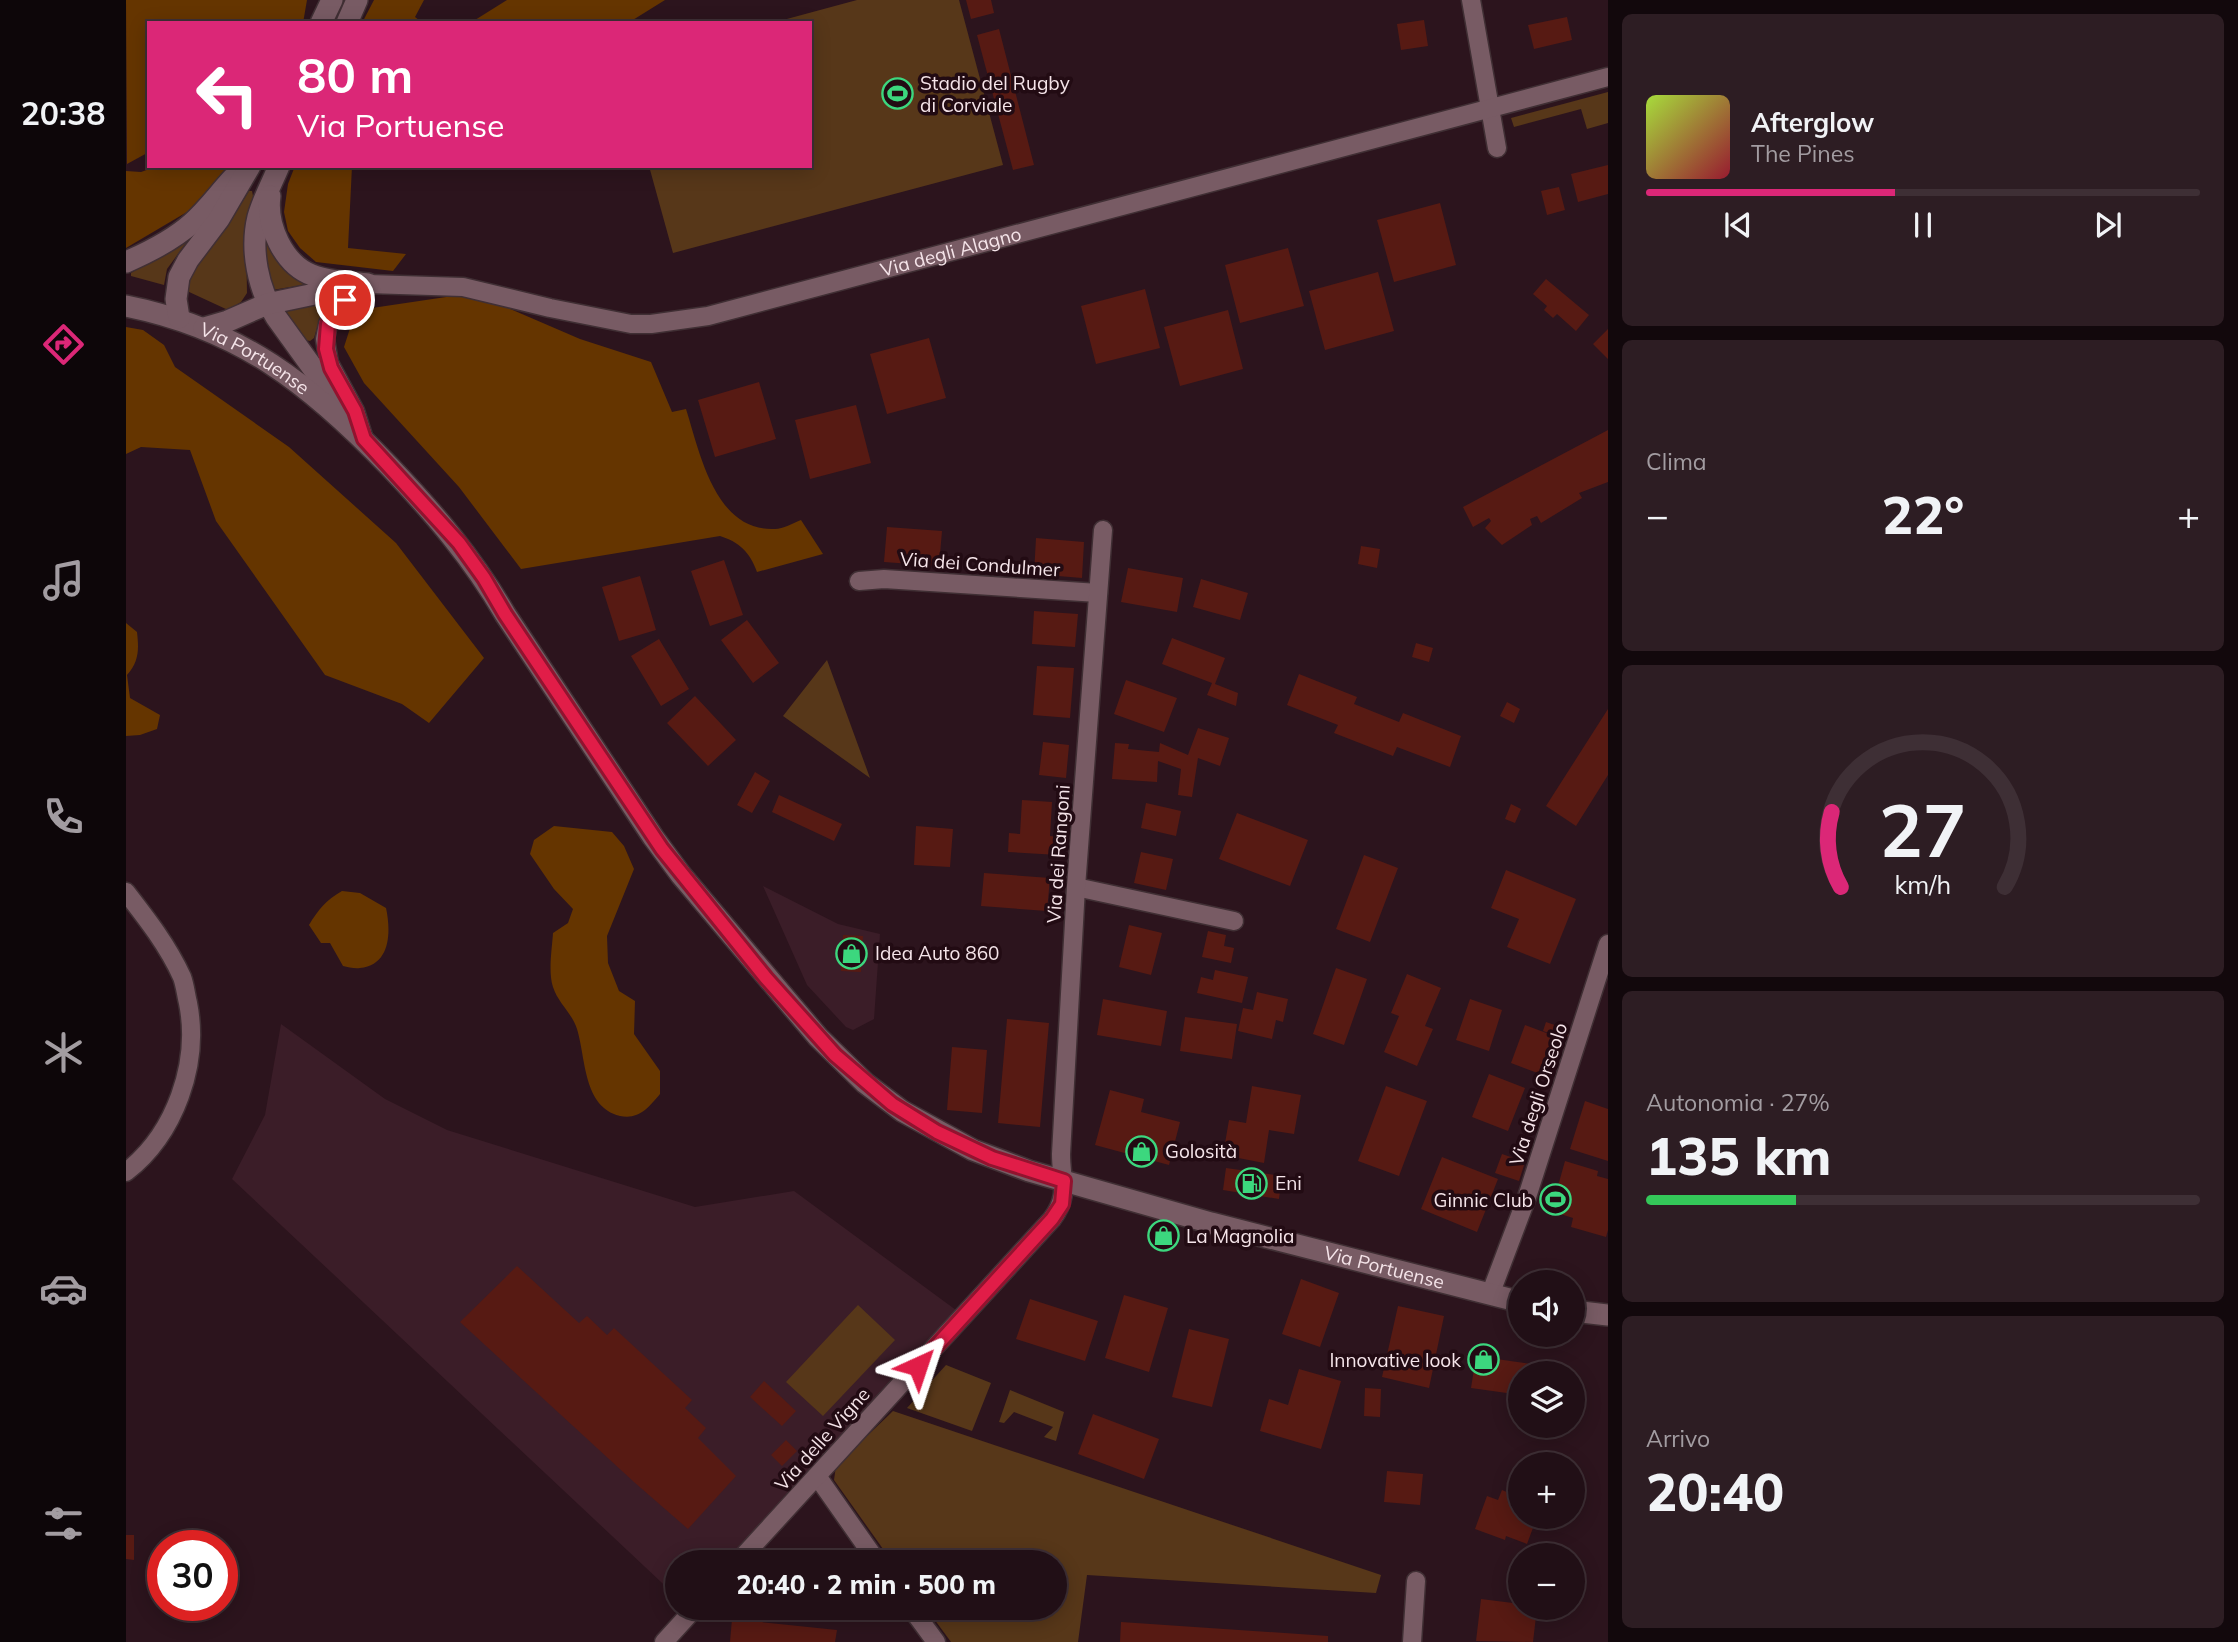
<!DOCTYPE html>
<html lang="it">
<meta charset="utf-8">
<style>
:root{--surface:#210f16;--page:#2d1d23;--text:#f1f3f6;--muted:#a29ca1;--line:#3e2f35;--accent:#db2777}
body{margin:0;font-family:Mulish,sans-serif;background:var(--page);color:var(--text);height:100vh;display:flex;flex-direction:column;font-size:26px;white-space:nowrap}
*{box-sizing:border-box;margin:0}
p{font-size:23px;color:var(--muted)}
.icon{flex:none;width:38px;height:38px;fill:none;stroke:currentColor;stroke-width:2;stroke-linecap:round;stroke-linejoin:round}
.map{position:relative;flex:1;overflow:hidden}
.drawer{display:flex;flex-direction:column;gap:14px;padding:14px;background:#12080c;width:630px}
.drawer>*{flex:none}
.guide{position:absolute;left:21px;top:21px;width:665px;height:147px;border-radius:0px;box-shadow:0 4px 18px #0003,0 0 0 2px var(--line);background:#db2777;color:#fff;overflow:hidden}
.buttons{position:absolute;left:1382px;top:1270px;display:grid;gap:14px}
.buttons a{display:grid;place-items:center;width:77px;height:77px;border-radius:50%;background:var(--surface);box-shadow:0 4px 18px #0003,0 0 0 2px var(--line);font-size:35px}
.speed{position:absolute;left:21px;top:1530px;display:flex;gap:14px;font-size:35px;font-weight:700;text-align:center}
.speed>*{display:grid;place-content:center;width:91px;height:91px;border-radius:50%;background:var(--surface);box-shadow:0 4px 18px #0003,0 0 0 2px var(--line);line-height:1}
.speed .limit{border:10px solid #d22;background:#fff;color:#111}
.pin{position:absolute;display:grid;place-items:center;width:60px;height:60px;color:#fff;margin:-30px;border:4px solid #fff;border-radius:50%;box-shadow:0 2px 7px #0007}
.me{position:absolute;width:77px;margin:-38px;rotate:42deg;stroke-linejoin:round;filter:drop-shadow(0 0 5px #0008)}
.turn{display:flex;align-items:center;gap:24px;height:147px;padding:0 35px;font-size:32px}
.turn .icon{width:91px;height:91px;stroke-width:2.5}
.turn b{display:block;font-size:49px;line-height:60px}
.big{font-size:52px;font-weight:800;line-height:1.1}
.drawer .widget{flex:1;display:flex;flex-direction:column;justify-content:center;gap:10px;min-width:0;padding:0 24px;border-radius:10px;background:var(--page)}
.drawer .dial{align-items:center;gap:0}
.dial svg{height:182px;overflow:visible;fill:none;stroke:var(--line);stroke-width:7;stroke-linecap:round;text-anchor:middle}
.dial text{fill:var(--text);stroke:none}
.song{display:flex;align-items:center;gap:21px}
.cover{width:84px;height:84px;border-radius:10px;background:linear-gradient(135deg,hsl(80 70% 55%),hsl(350 70% 35%))}
.played{height:7px;border-radius:4px;background:linear-gradient(90deg,var(--accent) 45%,var(--line) 45%)}
.keys{display:flex;justify-content:space-around;direction:ltr}
.heat{display:flex;justify-content:space-between;align-items:center;font-size:38px;direction:ltr}
.charge{height:10px;border-radius:5px;background:linear-gradient(90deg,#34c759 27%,var(--line) 0)}
.trip{position:absolute;left:539px;top:1550px;width:402px;height:70px;border-radius:35px;background:var(--surface);box-shadow:0 4px 18px #0003,0 0 0 2px var(--line);font-weight:800;line-height:70px;text-align:center}
main{display:flex;flex:1;min-height:0}
.menu{display:flex;flex-direction:column;width:126px;justify-content:space-around;align-items:center;background:#0d0609;color:var(--muted)}
.menu .icon{width:49px;height:49px}
.menu .current{color:var(--accent)}
.menu b{font-size:32px;color:var(--text)}
.map>svg:first-child{display:block}
.built{fill:#3b1d28}
.green{fill:#573719}
.forest{fill:#653500}
.building{fill:#571a13}
.lines{fill:none;stroke-linecap:round;stroke-linejoin:round}
.street-casing{stroke:#402f34;stroke-width:21}
.secondary-casing{stroke:#402f34;stroke-width:24}
.street{stroke:#785b64;stroke-width:18}
.secondary{stroke:#785b64;stroke-width:21}
.route-casing{stroke:#92132f;stroke-width:18}
.route{stroke:#e11d48;stroke-width:12}
.labels{text-anchor:middle;stroke-width:7;stroke-linejoin:round;paint-order:stroke}
.poi-label{font-size:19px;fill:#f5e4e9;stroke:#220b13;text-anchor:start}
.street-label{font-size:19px;fill:#f5e4e9;stroke:#220b13}
</style>
<main>
<nav class="menu">
<b>20:38</b>
<svg class="icon current" aria-label="directions" viewBox="0 0 24 24"><path d="M12 3l9 9-9 9-9-9zM9 14v-3h6M13 9l2 2-2 2"/></svg>
<svg class="icon" aria-label="music" viewBox="0 0 24 24"><path d="M9 18V5l10-2v13"/><circle cx="6" cy="18" r="3"/><circle cx="16" cy="16" r="3"/></svg>
<svg class="icon" aria-label="phone" viewBox="0 0 24 24"><path d="M5 4h4l2 5-3 2q2 4 5 5l2-3 5 2v4C11 20 4 13 5 4z"/></svg>
<svg class="icon" aria-label="climate" viewBox="0 0 24 24"><path d="M12 3v18M4 7l16 10M4 17L20 7"/></svg>
<svg class="icon" aria-label="car" viewBox="0 0 24 24"><path d="M5 17H2v-5l4-1 3-4h7l3 4 3 1v5h-3M9 17h6M6 11h13"/><circle cx="7" cy="17" r="2"/><circle cx="17" cy="17" r="2"/></svg>
<svg class="icon" aria-label="filters" viewBox="0 0 24 24"><path d="M4 7h16M4 17h16"/><circle cx="9" cy="7" r="2"/><circle cx="15" cy="17" r="2"/></svg>
</nav>
<div class="map">
<svg width="1482" height="1642" viewBox="0 0 1482 1642">
<rect width="100%" height="100%" fill="#2c141d"/>
<path class="built" d="M637,886l75,38 42,10 -6,85 -21,11 -7,-3 -39,-42z
M155,1024l104,75 62,31 248,77 99,-16 166,122 -235,250h-48v34l-445,-418 33,-64z"/>
<path class="green" d="M731,0h102l44,165 -330,88 -24,-87h161v-143h-38z
M1482,92v31l-21,6 -6,-20 -67,18 -3,-9z
M123,191h3l1,5 -7,35 1,62 -6,9 -13,8 -41,-19 1,-18 38,-45z
M141,239l43,45 -38,6 -9,-45z
M58,241l2,2 -19,26 -3,16 -33,-9v-3z
M204,300l-11,21 -5,17 -4,3 -5,-1 -20,-30z
M701,660l43,118 -87,-62z
M732,1305l37,35 -72,76 -37,-34z
M820,1365l45,18 -19,48 -65,-23z
M884,1390l54,22 -8,29 -12,-4 9,-10 -39,-15 -10,11 -5,-1z
M767,1411l488,164 -5,18 -289,-18 -9,67h-127l-25,-34h129v-45h-162l-59,-83 2,-14z"/>
<path class="forest" d="M0,0h181l-4,23h-154v129l-22,12z
M248,0h50l-9,17 8,6h-61z
M381,0h158l-37,23h-172l19,-3z
M32,166h73l-44,46 -61,36v-77l15,1z
M169,166h57l-4,82 58,6 -13,17 -77,-9 -16,-14 -12,-17 -4,-19 4,-28z
M347,293l107,46 71,23 21,50 14,-3c14,44 29,123 89,120 8,0 18,-6 26,-9l22,34 -66,18c-7,-20 -18,-30 -37,-36l-199,33 -62,-82 -95,-104 -20,-36 8,-25 20,-14z
M0,327l17,3 21,15 11,22 114,80 107,96 88,115 -55,65 -27,-19 -77,-29 -109,-154 -26,-71 -49,-3 -15,7z
M0,623l11,9c2,18 2,29 -10,43l3,23 30,17 -3,14 -17,6 -14,1z
M428,826l58,6 12,14 10,23 -27,67 1,27 11,28 16,10 -1,33 26,37v23c-11,13 -21,26 -40,22 -37,-9 -34,-58 -43,-87 -5,-16 -19,-26 -24,-42 -5,-15 -1,-38 0,-54l15,-10 5,-14 -19,-20 -24,-35 4,-14z
M216,891l18,2 26,15c5,23 5,57 -26,60 -5,1 -12,-1 -17,-2l-13,-23h-9l-12,-18c9,-15 17,-25 33,-34z"/>
<path class="building" d="M840,0h25l3,13 -23,6z
M1441,17l5,23 -38,9 -6,-24z
M1298,20l4,26 -27,4 -4,-26z
M873,29l35,136 -21,5 -36,-135z
M1482,165v29l-30,8 -7,-28z
M1433,187l6,23 -18,5 -6,-24z
M1314,203l16,62 -62,17 -17,-62z
M1162,248l16,58 -64,17 -15,-58z
M1252,272l16,59 -69,19 -16,-59z
M1420,279l43,36 -13,16 -19,-17 -4,4 -9,-8 3,-4 -14,-12z
M1019,289l15,59 -64,16 -15,-58z
M1102,310l15,59 -63,17 -16,-59z
M1482,329v30l-15,-15z
M803,338l17,60 -59,16 -17,-60z
M633,382l17,57 -61,18 -17,-57z
M730,405l15,58 -61,16 -15,-59z
M1482,430v52l-29,11 3,5 -41,25 -4,-7 -7,3 2,6 -30,20 -17,-17 6,-7 -2,-3 -16,9 -10,-20z
M761,527l55,4 -3,35 -55,-4z
M910,538l48,4 -2,36 -48,-4z
M1235,546l19,3 -3,19 -19,-4z
M598,560l19,55 -33,11 -19,-55z
M1002,568l55,10 -6,34 -56,-10z
M514,576l16,54 -37,11 -17,-54z
M1075,579l47,14 -8,27 -47,-13z
M908,611l44,3 -3,33 -43,-3z
M621,620l32,43 -26,20 -32,-43z
M1046,638l53,20 -10,26 23,9 -2,13 -29,-11 5,-12 -50,-19z
M533,639l30,50 -28,17 -30,-50z
M1290,643l17,5 -4,14 -17,-5z
M911,666l37,2 -4,50 -37,-3z
M1173,674l58,23 -3,7 45,18 4,-9 58,23 -11,31 -53,-20 -4,9 -59,-23 4,-8 -51,-20z
M1000,680l51,18 -13,34 -50,-18z
M569,696l41,44 -28,26 -41,-43z
M1381,702l13,7 -6,14 -14,-7z
M1482,709v66l-32,51 -30,-20z
M1072,728l31,10 -9,28 -22,-8 -6,39 -14,-2 3,-26 -23,-8 -1,21 -45,-3 3,-36 14,1 -1,5 31,3 1,-9 28,12z
M917,742l26,3 -3,33 -27,-3z
M629,772l15,9 -18,32 -15,-8z
M653,795l63,29 -8,17 -62,-29z
M896,800l30,2 -2,34 9,1 -1,18 -50,-3 1,-19 11,1z
M1020,803l35,8 -5,25 -35,-8z
M1385,804l10,5 -6,14 -10,-4z
M1111,813l71,27 -18,46 -71,-27z
M790,826l37,3 -3,38 -36,-2z
M1015,852l32,7 -7,31 -32,-7z
M1238,855l34,13 -28,74 -34,-13z
M1380,870l70,29 -26,65 -43,-17 12,-28 -28,-11z
M858,873l66,5 -3,33 -66,-5z
M1003,925l33,8 -11,42 -32,-8z
M1082,931l18,4 -2,11 10,2 -3,15 -29,-6z
M717,935l20,1 -2,36 -20,-1z
M1210,968l31,11 -23,66 -31,-11z
M1089,970l33,7 -6,26 -45,-10 4,-16 12,3z
M1281,974l34,14 -16,38 8,3 -16,37 -33,-14 15,-36 -8,-3z
M1131,992l31,7 -5,23 -7,-2 -4,19 -34,-8 5,-23 10,2z
M977,999l64,12 -6,35 -64,-11z
M1344,999l32,11 -13,41 -33,-11z
M1059,1017l52,7 -5,35 -52,-8z
M881,1019l42,4 -9,104 -42,-4z
M1420,1022l26,9 -3,9 -26,-9z
M1399,1025l32,12 -14,38 -32,-12z
M826,1047l35,3 -5,63 -35,-3z
M1363,1074l36,14 -17,43 -36,-14z
M1126,1086l49,9 -7,39 -25,-4 -5,33 -41,-8 6,-35 17,3z
M1260,1086l41,15 -28,75 -41,-15z
M984,1090l34,9 -3,13 39,10 -11,43 -74,-20z
M1459,1101l23,8v52l-38,-12z
M1376,1154l23,8 -6,19 -24,-8z
M1316,1157l56,22 -21,53 -56,-23z
M1439,1161l33,10 -1,5 11,3v51l-2,7 -35,-10 2,-9 -22,-7z
M1100,1168l56,8 -3,23 -56,-9z
M1023,1227l30,8 -3,10 -29,-7z
M391,1266l62,57 8,-7 20,19 7,-7 78,72 -7,8 21,20 -8,10 38,38 -48,53 -54,-47 -174,-160z
M1175,1279l38,14 -19,54 -38,-13z
M998,1295l44,13 -19,64 -44,-14z
M904,1299l68,22 -13,40 -69,-22z
M1272,1306l46,10 -15,72 -47,-11z
M1063,1329l40,10 -17,68 -40,-10z
M1350,1356l83,12 -1,6h-37v21l-50,-7z
M1173,1369l42,12 -20,68 -61,-18 9,-32 19,6z
M638,1381l32,30 -14,15 -32,-29z
M1239,1388l16,1 -1,28 -16,-1z
M967,1414l66,25 -15,40 -66,-25z
M660,1440l11,11 -15,15 -11,-11z
M1261,1471l36,3 -3,31 -36,-3z
M1376,1490l14,6 2,-6 3,1v26h16l-10,27 -21,-8 -1,4 -30,-11 12,-33 11,4z
M0,1535h8v25l-8,-1z
M1355,1599l40,5v4h16l-4,34 -57,-1z
M606,1619l105,11 -2,12h-105z
M995,1622l207,14v6h-208z"/>
<g class="lines">
<defs>
<g id="street">
<path d="M1345,0l26,148"/>
<path id="s1" d="M238,439l-9,-28 -26,-48 -4,-24 3,-15 8,-14 9,-10 23,-16 95,3 87,21 81,16h20l57,-8 900,-239"/>
<path d="M733,581l25,-2 214,14"/>
<path d="M950,887l158,34"/>
<path d="M0,892c21,27 42,54 56,85 3,8 4,18 6,26 12,61 -13,131 -62,169"/>
<path d="M1364,1295l37,-98 81,-253"/>
<path d="M691,1476l61,87"/>
<path d="M611,1563l315,-344c18,-24 9,-38 9,-65l15,-267 27,-357"/>
<path d="M785,1608l25,34"/>
<path d="M538,1642l31,-34"/>
<path d="M1286,1642l4,-61"/>
</g>
<g id="secondary">
<path d="M195,23l11,-23"/>
<path d="M221,23l10,-23"/>
<path d="M153,166c-7,17 -16,33 -21,51 -8,33 0,72 18,100l62,86"/>
<path d="M144,196c-4,29 13,68 42,79 17,7 38,7 56,9"/>
<path d="M0,262c23,-10 47,-22 66,-39 15,-13 27,-30 41,-45"/>
<path id="s2" d="M0,306c115,23 185,79 264,161 44,46 83,92 115,147l148,223 28,38 137,162 47,46 37,28 71,39 56,21 182,52 310,79"/>
<path d="M53,318l-3,-19 3,-22 9,-17 31,-41 31,-53"/>
<path d="M78,328l24,-7 39,-17 76,-16"/>
<path d="M1447,1311l35,4"/>
</g>
</defs>
<use href="#street" class="street-casing"/>
<use href="#secondary" class="secondary-casing"/>
<use href="#street" class="street"/>
<use href="#secondary" class="secondary"/>
</g>
<g class="lines">
<defs>
<path id="route" d="M219,300l-17,24 -2,25 5,19 24,43 9,28 95,104 25,35 21,36 157,235 104,129 69,77 57,49 45,28 55,26 72,23 -2,23 -10,15 -134,147"/>
</defs>
<use href="#route" class="route-casing"/>
<use href="#route" class="route"/>
</g>
<defs>
<symbol id="stadium-ring" viewBox="-11 -11 22 22"><circle r="9.5" fill="#220b13" stroke="#3cd77e" stroke-width="1.5"/><path d="M0-5a6.5 5 0 1 0 0 10a6.5 5 0 1 0 0-10ZM-3.5-1.8h7v3.6h-7Z" fill="#3cd77e"/></symbol>
<symbol id="shop-ring" viewBox="-11 -11 22 22"><circle r="9.5" fill="#220b13" stroke="#3cd77e" stroke-width="1.5"/><path d="M-5-2.5h2.3a2.7 3.5 0 0 1 5.4 0H5L5.5 6h-11ZM-1.5-2.5h3a1.5 2.3 0 0 0-3 0Z" fill="#3cd77e"/></symbol>
<symbol id="fuel-ring" viewBox="-11 -11 22 22"><circle r="9.5" fill="#220b13" stroke="#3cd77e" stroke-width="1.5"/><path d="M-5.5-6h7V0h2V4h1.3V-2.5L3-4.5l.8-.8L6-3V5H2.5V1h-1V6h-7ZM-4.2-4.7v3.2H.2V-4.7Z" fill="#3cd77e"/></symbol>
</defs>
<g fill-rule="evenodd">
<use href="#stadium-ring" x="754" y="76" width="35" height="35"/>
<use href="#shop-ring" x="708" y="936" width="35" height="35"/>
<use href="#shop-ring" x="998" y="1134" width="35" height="35"/>
<use href="#fuel-ring" x="1108" y="1166" width="35" height="35"/>
<use href="#stadium-ring" x="1412" y="1182" width="35" height="35"/>
<use href="#shop-ring" x="1020" y="1218" width="35" height="35"/>
<use href="#shop-ring" x="1340" y="1342" width="35" height="35"/>
</g>
<g class="labels">
<g class="poi-label">
<text x="794" y="90">Stadio del Rugby<tspan x="794" dy="22">di Corviale</tspan></text>
<text x="749" y="960">Idea Auto 860</text>
<text x="1039" y="1158">Golosità</text>
<text x="1149" y="1190">Eni</text>
<text x="1407" y="1207" text-anchor="end">Ginnic Club</text>
<text x="1060" y="1243">La Magnolia</text>
<text x="1335" y="1367" text-anchor="end">Innovative look</text>
</g>
<g class="street-label">
<text dy="7" stroke="none"><textPath href="#s1" startOffset="777">Via degli Alagno</textPath></text>
<text dy="7" stroke="none"><textPath href="#s2" startOffset="140">Via Portuense</textPath></text>
<text transform="translate(854 564) rotate(4)" y="7">Via dei Condulmer</text>
<text transform="translate(932 854) rotate(-86)" y="7">Via dei Rangoni</text>
<text transform="translate(1412 1094) rotate(-72)" y="7">Via degli Orseolo</text>
<text dy="7" stroke="none"><textPath href="#s2" startOffset="1650">Via Portuense</textPath></text>
<text transform="translate(696 1439) rotate(-48)" y="7">Via delle Vigne</text>
</g>
</g>
</svg>
<div class="buttons">
<a><svg class="icon" aria-label="sound" viewBox="0 0 24 24"><path d="M4 9h4l5-4v14l-5-4H4zM17 9q2 3 0 6"/></svg></a>
<a><svg class="icon" aria-label="layers" viewBox="0 0 24 24"><path d="M12 4l9 5-9 5-9-5zM3 14l9 5 9-5"/></svg></a>
<a>+</a>
<a>−</a>
</div>
<div class="speed"><div class="limit">30</div></div>
<div class="pin" style="left:219px;top:300px;background:#d93025"><svg class="icon" aria-label="arrive" viewBox="0 0 24 24"><path d="M6 21V4h12l-3 4 3 4H6"/></svg></div>
<svg class="me" style="left:792px;top:1366px" viewBox="-20 -20 40 40"><path d="M0-17L14 15 0 8-14 15z" fill="#e11d48" stroke="#fff" stroke-width="4"/></svg>
<div class="trip">20:40 · 2 min · 500 m</div>
<div class="guide">
<div class="turn"><svg class="icon" aria-label="left" viewBox="0 0 24 24"><path d="M17 20v-9H6M10 6l-5 5 5 5"/></svg><div><b>80 m</b>Via Portuense</div></div>
</div>
</div>
<section class="drawer">
<div class="widget">
<div class="song"><i class="cover"></i><div><b>Afterglow</b><p>The Pines</p></div></div>
<div class="played"></div>
<div class="keys"><svg class="icon" aria-label="previous" viewBox="0 0 24 24"><path d="M18 5L8 12l10 7zM5 5v14"/></svg><svg class="icon" aria-label="pause" viewBox="0 0 24 24"><path d="M8 5v14M16 5v14"/></svg><svg class="icon" aria-label="next" viewBox="0 0 24 24"><path d="M6 5l10 7-10 7zM19 5v14"/></svg></div>
</div>
<div class="widget"><p>Clima</p>
<div class="heat"><a>−</a><b class="big">22°</b><a>+</a></div>
</div>
<div class="widget dial"><svg viewBox="0 0 100 80">
<path d="M14 69A42 42 0 1 1 86 69"/>
<path d="M14 69A42 42 0 0 1 10 36" stroke="#db2777"/>
<text x="50" y="56" font-size="32" font-weight="700">27</text>
<text x="50" y="72" font-size="11">km/h</text>
</svg></div>
<div class="widget"><p>Autonomia · 27%</p><b class="big">135 km</b><div class="charge"></div></div>
<div class="widget"><p>Arrivo</p><b class="big">20:40</b></div>
</section>
</main>
